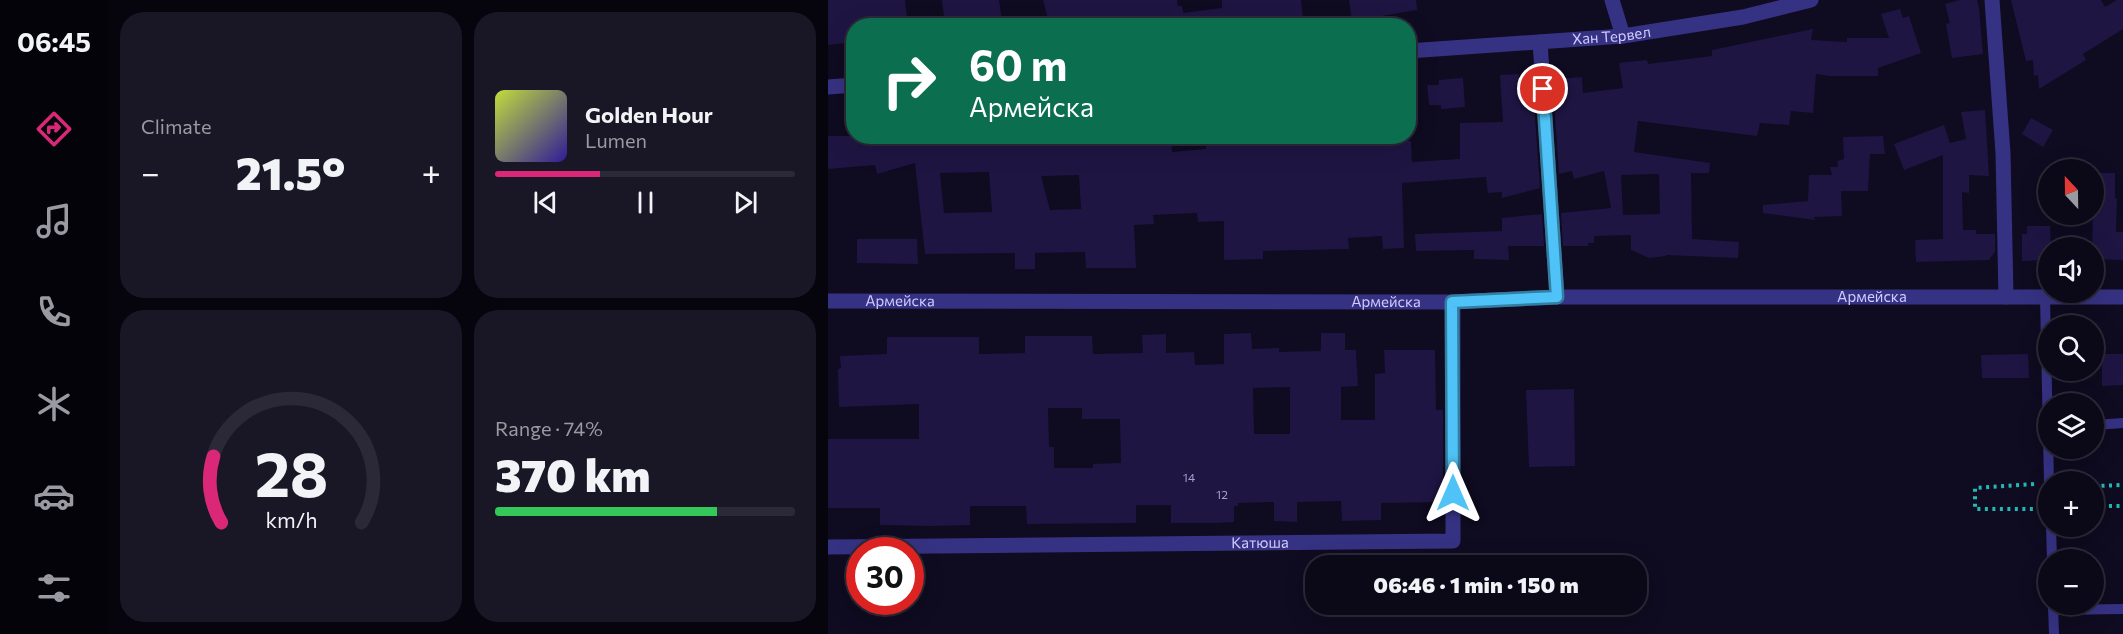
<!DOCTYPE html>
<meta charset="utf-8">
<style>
:root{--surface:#0b0818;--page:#191625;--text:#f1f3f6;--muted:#9a9aa2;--line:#2b2937;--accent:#db2777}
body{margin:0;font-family:Commissioner,sans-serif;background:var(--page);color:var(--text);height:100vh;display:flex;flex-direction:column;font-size:22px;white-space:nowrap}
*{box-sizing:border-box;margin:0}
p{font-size:20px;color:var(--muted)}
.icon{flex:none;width:33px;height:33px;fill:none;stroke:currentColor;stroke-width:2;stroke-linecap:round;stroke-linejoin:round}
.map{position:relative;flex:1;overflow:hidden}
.sheet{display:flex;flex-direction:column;gap:12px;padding:12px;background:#06040d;width:720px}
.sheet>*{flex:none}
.banner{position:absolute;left:18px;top:18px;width:570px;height:126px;border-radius:24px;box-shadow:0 6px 24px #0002,0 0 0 2px var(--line);background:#0b6e4f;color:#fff;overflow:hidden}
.needle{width:39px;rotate:338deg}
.fabs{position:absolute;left:1210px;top:159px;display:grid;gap:12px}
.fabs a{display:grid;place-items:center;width:66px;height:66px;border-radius:50%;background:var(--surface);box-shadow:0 6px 24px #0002,0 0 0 2px var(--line);font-size:30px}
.speed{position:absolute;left:18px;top:537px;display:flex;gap:12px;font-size:30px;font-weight:700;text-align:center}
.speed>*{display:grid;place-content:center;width:78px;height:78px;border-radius:50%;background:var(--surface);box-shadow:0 6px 24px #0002,0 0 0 2px var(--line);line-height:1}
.speed .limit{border:9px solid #d22;background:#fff;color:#111}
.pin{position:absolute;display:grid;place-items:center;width:51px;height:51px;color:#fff;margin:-26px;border:3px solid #fff;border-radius:50%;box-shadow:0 2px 6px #0007}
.me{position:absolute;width:66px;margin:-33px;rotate:0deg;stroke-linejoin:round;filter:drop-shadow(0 0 4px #0008)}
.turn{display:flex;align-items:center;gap:21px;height:126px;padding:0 24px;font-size:27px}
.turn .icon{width:78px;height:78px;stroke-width:2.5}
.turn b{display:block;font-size:42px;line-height:51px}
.big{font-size:45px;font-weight:800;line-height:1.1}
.sheet .widget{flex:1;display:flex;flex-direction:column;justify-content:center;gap:9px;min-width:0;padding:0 21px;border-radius:24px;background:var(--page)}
.sheet .dial{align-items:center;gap:0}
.dial svg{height:156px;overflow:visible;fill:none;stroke:var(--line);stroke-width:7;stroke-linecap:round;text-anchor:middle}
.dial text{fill:var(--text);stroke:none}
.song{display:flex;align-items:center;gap:18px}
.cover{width:72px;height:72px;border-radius:9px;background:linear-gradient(135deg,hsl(70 70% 55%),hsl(250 70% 35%))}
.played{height:6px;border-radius:3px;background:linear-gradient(90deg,var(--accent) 35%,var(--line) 35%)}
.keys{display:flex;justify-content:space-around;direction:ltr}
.heat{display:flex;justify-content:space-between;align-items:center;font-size:33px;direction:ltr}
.charge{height:9px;border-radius:4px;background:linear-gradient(90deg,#34c759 74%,var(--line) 0)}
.sheet .tiles{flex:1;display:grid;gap:12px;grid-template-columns:repeat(2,1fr)}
.trip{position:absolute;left:477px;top:555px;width:342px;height:60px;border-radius:24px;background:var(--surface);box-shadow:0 6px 24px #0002,0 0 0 2px var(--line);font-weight:800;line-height:60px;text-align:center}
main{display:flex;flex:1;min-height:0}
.tabs{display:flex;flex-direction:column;width:108px;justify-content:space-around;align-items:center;background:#04030a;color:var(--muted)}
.tabs .icon{width:42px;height:42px}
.tabs .on{color:var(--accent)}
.tabs b{font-size:27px;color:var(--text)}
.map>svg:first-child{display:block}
.building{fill:#1f1543;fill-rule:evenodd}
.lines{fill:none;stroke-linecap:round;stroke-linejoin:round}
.path{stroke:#23bab3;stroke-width:4;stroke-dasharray:3 4.5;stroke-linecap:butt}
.service{stroke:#363283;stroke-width:10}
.minor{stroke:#363283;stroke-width:15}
.route-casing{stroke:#337fa1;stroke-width:15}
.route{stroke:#4fc3f7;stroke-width:10}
.labels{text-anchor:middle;stroke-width:6;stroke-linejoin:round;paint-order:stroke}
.number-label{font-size:12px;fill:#a49dd0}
.street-label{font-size:15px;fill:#d1caff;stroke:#0f0b20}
</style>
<main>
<nav class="tabs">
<b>06:45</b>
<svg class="icon on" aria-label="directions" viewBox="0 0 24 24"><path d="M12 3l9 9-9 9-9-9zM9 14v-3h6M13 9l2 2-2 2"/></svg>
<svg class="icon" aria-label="music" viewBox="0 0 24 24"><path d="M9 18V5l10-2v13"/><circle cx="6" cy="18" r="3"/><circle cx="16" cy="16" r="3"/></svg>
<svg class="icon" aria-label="phone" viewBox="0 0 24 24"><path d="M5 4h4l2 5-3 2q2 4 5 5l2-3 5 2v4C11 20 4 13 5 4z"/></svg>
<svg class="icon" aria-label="climate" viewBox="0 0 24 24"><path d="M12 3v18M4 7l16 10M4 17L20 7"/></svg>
<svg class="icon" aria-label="car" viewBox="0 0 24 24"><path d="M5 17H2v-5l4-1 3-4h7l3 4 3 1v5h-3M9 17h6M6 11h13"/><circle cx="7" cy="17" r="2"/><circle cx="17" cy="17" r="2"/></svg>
<svg class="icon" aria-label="filters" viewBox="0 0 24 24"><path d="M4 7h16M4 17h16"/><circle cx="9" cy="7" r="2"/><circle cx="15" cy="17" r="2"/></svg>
</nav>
<section class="sheet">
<div class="tiles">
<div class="widget"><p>Climate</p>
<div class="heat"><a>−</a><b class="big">21.5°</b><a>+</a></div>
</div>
<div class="widget">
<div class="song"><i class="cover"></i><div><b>Golden Hour</b><p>Lumen</p></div></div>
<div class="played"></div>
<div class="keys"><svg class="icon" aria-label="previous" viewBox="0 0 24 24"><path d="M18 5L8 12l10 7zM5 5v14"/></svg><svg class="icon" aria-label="pause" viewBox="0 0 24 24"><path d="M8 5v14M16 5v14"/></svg><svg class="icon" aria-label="next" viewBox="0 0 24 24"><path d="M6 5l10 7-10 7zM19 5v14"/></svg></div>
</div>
<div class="widget dial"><svg viewBox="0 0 100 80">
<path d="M14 69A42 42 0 1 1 86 69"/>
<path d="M14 69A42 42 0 0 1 10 35" stroke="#db2777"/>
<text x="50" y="56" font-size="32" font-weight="700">28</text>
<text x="50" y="72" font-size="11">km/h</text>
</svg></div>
<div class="widget"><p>Range · 74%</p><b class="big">370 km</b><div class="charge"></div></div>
</div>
</section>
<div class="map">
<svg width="1295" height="634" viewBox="0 0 1295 634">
<rect width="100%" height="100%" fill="#0f0b20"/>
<path class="building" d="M0,0h77l3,26h-54v16l-26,3z
M114,0h57l3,22 -24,4h-33z
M215,0h134l1,6h4l1,7 39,-5v-8h79l2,18 -49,4v4h-128l-1,-7 -45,7h-30z
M521,0h67l1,10 -65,11z
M1132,0h17l2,8 4,46 -31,4 -6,-34 4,-1 -5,-19z
M1183,0h90l4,7 12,-7h6v29l-40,25 3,6 -47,29 -1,-14 -4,1 -1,-16 -7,1z
M1072,9l3,9 6,-2 12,37 -43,15v8h-48l-14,-2 -3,39 -22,-2 -2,14 -29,-2 -3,13 -119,-15 -4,31 76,11 -1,10h-18l1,66 47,3 -1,16 -72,-3v1l-17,2 -18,-8v-15l-37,1v7h-6v3h-25l-2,-33 50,-5 -7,-37 -30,8 -2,-8 -13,3 -5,-73h4l-2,-22 26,-2 1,16 40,-5 -4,-25 28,-3 1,4 64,-8v-6l101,-21 -2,11 36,2v-4h42l-8,-24zM831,174l1,40 -37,1 -2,-40z
M691,74l2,30 13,-1 6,85 -38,10v-6l-14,1 -2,-16 -84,6 2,65 -21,1 -1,-13 -34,2 1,11 -86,2v8l-39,1v-39l-26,1 -1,-9 -44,2 1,9 -20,1 2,43h-50l-1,-16 -50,1v16h-20v-16l-90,1 -10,-91 -38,11 -2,-9 -47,4v-33h343l1,16 34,-3v-4l20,-1v-8h179v5h6l1,21 48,-3v-36l43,-1 -3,-47zM161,172l3,40 -48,1 -4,-40zM251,175l2,34 -31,1 -9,-34z
M635,78l2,29 -24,2v-4h-12l-2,-20h12v-5z
M1157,110l4,66 -20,-1v18l-7,-1 1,38h13v4h19v18l-6,8 -73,2 -1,-22 28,-1v-84l-39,15 -10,-26 50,-19 6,18 16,-4 -5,-27z
M1203,118l22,12 -10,17 -21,-13z
M1055,136l2,18h-15l-2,37h-27l1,25 -28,1 1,3 -52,-7v-8l45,-4 1,-26h23l-2,-8h8l-1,-6 7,-2 -1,-22z
M1266,173h21v25l2,1 -1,30v3h7v28l-29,-1v-11h-2z
M714,214l2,32h-36l1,14 -35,-1v-9l-58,1 -1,-17 87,-3v-13z
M1199,226h23l1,22 -5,2v10l-24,1v-27h5z
M29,239h60l1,25 -61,-1z
M423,333l1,16 27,-1v4l42,-1v-18h24v17h11l2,36 -17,1v33h34v-46l10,-1 -1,-23h51l1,60h7v92l-62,1v17l-39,1 -1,-20 -44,1v20l-23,-1v-19l-36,1v3h-4v16l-17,1h-46v-18h-35v18l-109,1 -1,-18h-56v19l-38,1 -52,-1v-17h-52v-69h91v-35l-80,3 -1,-38 3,-1 -1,-12 47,-2v-17h92v17l46,-1v-17h67l1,18 50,-1 -1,-18 24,-1v19l28,-1 1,13 29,-1v-30zM462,387v47h-36l-1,-46zM220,408h34v11h38l1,44 -28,1v4h-39v-21h-5z
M1200,354l1,24h-47l-1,-23z
M1274,354h21v31l-21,1z
M746,389l1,77 -46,1 -3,-77z"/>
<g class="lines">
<path class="path" d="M1206,484l-59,4v21h64l-1,-5h11
M1266,486l29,-1
M1266,506h29"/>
<path class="service" d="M1217,297l4,185
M1266,425l29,-2
M1223,526l1,34
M1225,605l1,29
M1225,610l70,-1"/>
<g class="minor">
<path d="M784,0l11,36"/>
<path d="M1164,0l11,153 3,144"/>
<path d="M712,42l17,255"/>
<path id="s1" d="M580,51l215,-15 120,-19 68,-17"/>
<path d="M0,87l26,-2"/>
<path id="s2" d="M0,301l625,1 104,-5h566"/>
<path id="s3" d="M0,547l625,-6v-239"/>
</g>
</g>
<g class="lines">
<defs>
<path id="route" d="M625,493l-1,-191 105,-5 -14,-208"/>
</defs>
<use href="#route" class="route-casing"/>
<use href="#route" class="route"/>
</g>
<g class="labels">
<g class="number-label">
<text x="361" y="482">14</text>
<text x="394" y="499">12</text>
</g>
<g class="street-label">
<text dy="5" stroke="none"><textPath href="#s1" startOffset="204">Хан Тервел</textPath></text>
<text dy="5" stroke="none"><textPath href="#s2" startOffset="1044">Армейска</textPath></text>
<text dy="5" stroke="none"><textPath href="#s2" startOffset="72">Армейска</textPath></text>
<text dy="5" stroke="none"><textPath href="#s2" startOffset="558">Армейска</textPath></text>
<text dy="5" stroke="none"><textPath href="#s3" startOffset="432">Катюша</textPath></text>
</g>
</g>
</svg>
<div class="fabs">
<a><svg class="needle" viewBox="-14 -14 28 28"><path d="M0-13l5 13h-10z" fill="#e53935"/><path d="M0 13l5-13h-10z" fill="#9a9aa2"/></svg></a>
<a><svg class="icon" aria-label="sound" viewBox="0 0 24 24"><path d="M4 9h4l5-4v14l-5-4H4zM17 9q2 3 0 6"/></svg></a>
<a><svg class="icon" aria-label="search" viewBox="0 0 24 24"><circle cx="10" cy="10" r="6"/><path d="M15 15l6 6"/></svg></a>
<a><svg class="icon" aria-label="layers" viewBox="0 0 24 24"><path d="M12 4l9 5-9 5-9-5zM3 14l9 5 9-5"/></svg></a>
<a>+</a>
<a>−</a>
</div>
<div class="speed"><div class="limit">30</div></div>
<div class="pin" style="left:715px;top:89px;background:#d93025"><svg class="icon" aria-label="arrive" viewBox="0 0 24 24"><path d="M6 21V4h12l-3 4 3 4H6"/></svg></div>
<svg class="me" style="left:625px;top:493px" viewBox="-20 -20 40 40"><path d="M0-17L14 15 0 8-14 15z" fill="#4fc3f7" stroke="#fff" stroke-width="4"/></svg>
<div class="trip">06:46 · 1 min · 150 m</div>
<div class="banner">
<div class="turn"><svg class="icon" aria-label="right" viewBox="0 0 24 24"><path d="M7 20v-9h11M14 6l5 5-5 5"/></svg><div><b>60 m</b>Армейска</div></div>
</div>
</div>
</main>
